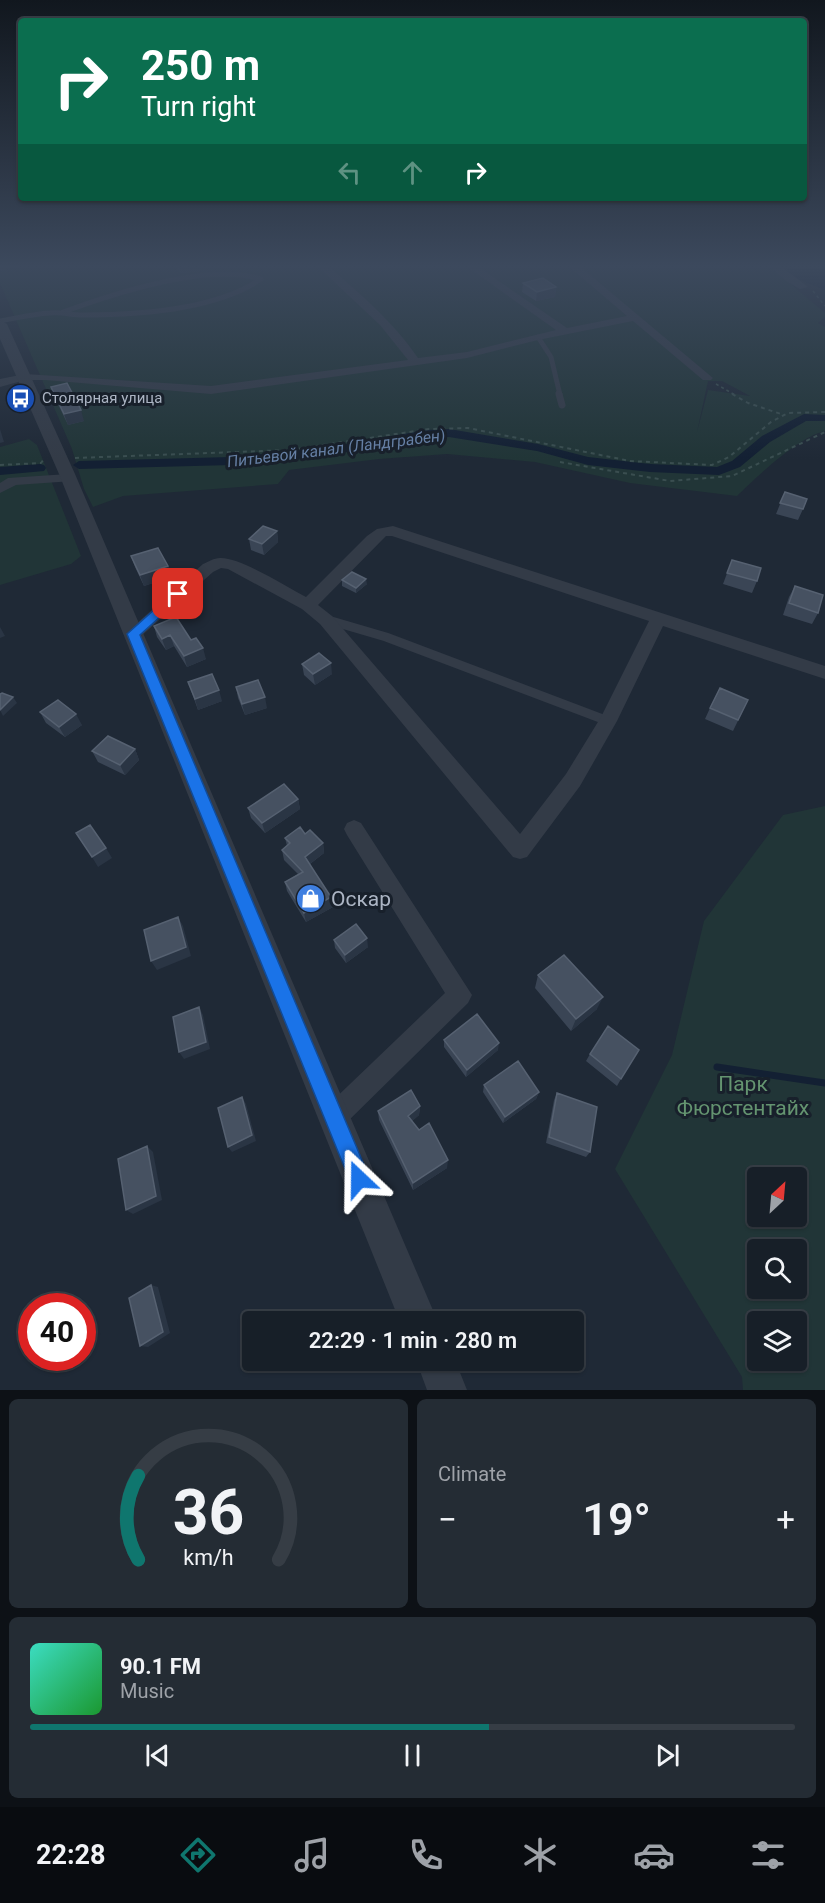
<!DOCTYPE html>
<meta charset="utf-8">
<style>
:root{--surface:#171f28;--page:#242c34;--text:#f1f3f6;--muted:#9ea2a8;--line:#363d45;--accent:#0f766e}
body{margin:0;font-family:Roboto,sans-serif;background:var(--page);color:var(--text);height:100vh;display:flex;flex-direction:column;font-size:22px;white-space:nowrap}
*{box-sizing:border-box;margin:0}
p{font-size:20px;color:var(--muted)}
.icon{flex:none;width:33px;height:33px;fill:none;stroke:currentColor;stroke-width:2;stroke-linecap:round;stroke-linejoin:round}
.map{position:relative;height:1390px;overflow:hidden}
.details{display:flex;flex-direction:column;gap:9px;padding:9px;background:#0d1116;flex:1}
.details>*{flex:none}
.banner{position:absolute;left:18px;top:18px;width:789px;height:183px;border-radius:6px;box-shadow:0 2px 4px #0004,0 0 0 2px var(--line);background:#0b6e4f;color:#fff;overflow:hidden}
.needle{width:39px;rotate:26deg}
.tools{position:absolute;left:747px;top:1167px;display:grid;gap:12px}
.tools a{display:grid;place-items:center;width:60px;height:60px;border-radius:6px;background:var(--surface);box-shadow:0 2px 4px #0004,0 0 0 2px var(--line);font-size:30px}
.speed{position:absolute;left:18px;top:1293px;display:flex;gap:12px;font-size:30px;font-weight:700;text-align:center}
.speed>*{display:grid;place-content:center;width:78px;height:78px;border-radius:50%;background:var(--surface);box-shadow:0 2px 4px #0004,0 0 0 2px var(--line);line-height:1}
.speed .limit{border:9px solid #d22;background:#fff;color:#111}
.pin{position:absolute;display:grid;place-items:center;width:51px;height:51px;color:#fff;margin:-26px;border-radius:12px;box-shadow:0 3px 9px #0006}
.me{position:absolute;width:66px;margin:-33px;rotate:337deg;stroke-linejoin:round;filter:drop-shadow(0 0 4px #0008)}
.turn{display:flex;align-items:center;gap:21px;height:126px;padding:0 24px;font-size:27px}
.turn .icon{width:78px;height:78px;stroke-width:2.5}
.turn b{display:block;font-size:42px;line-height:51px}
.lanes{display:flex;align-items:center;height:57px;padding:0 24px;background:#0003;justify-content:center;gap:30px;direction:ltr}
.lanes .off{opacity:.35}
.big{font-size:45px;font-weight:600;line-height:1.1}
.details .card{flex:1;display:flex;flex-direction:column;justify-content:center;gap:9px;min-width:0;padding:0 21px;border-radius:9px;background:var(--page)}
.details .dial{align-items:center;gap:0}
.dial svg{height:156px;overflow:visible;fill:none;stroke:var(--line);stroke-width:7;stroke-linecap:round;text-anchor:middle}
.dial text{fill:var(--text);stroke:none}
.song{display:flex;align-items:center;gap:18px}
.cover{width:72px;height:72px;border-radius:9px;background:linear-gradient(135deg,hsl(170 70% 55%),hsl(130 70% 35%))}
.played{height:6px;border-radius:3px;background:linear-gradient(90deg,var(--accent) 60%,var(--line) 60%)}
.keys{display:flex;justify-content:space-around;direction:ltr}
.heat{display:flex;justify-content:space-between;align-items:center;font-size:33px;direction:ltr}
.details .tiles{flex:1;display:grid;gap:9px;grid-template-columns:1fr 1fr}
.card:last-child{grid-column:span 2}
.trip{position:absolute;left:242px;top:1311px;width:342px;height:60px;border-radius:6px;background:var(--surface);box-shadow:0 2px 4px #0004,0 0 0 2px var(--line);font-weight:600;line-height:60px;text-align:center}
.menu{display:flex;height:96px;justify-content:space-around;align-items:center;background:#090c10;color:var(--muted)}
.menu .icon{width:42px;height:42px}
.menu .on{color:var(--accent)}
.menu b{font-size:27px;color:var(--text)}
.map>svg:first-child{display:block}
.green{fill:#213537;fill-rule:evenodd}
.water{fill:#132033}
.lines{fill:none;stroke-linecap:round;stroke-linejoin:round}
.stream{stroke:#132033;stroke-width:7}
.canal{fill:#132033;fill-rule:evenodd}
.path-far1{stroke:#3a4e50;stroke-width:1.5;stroke-dasharray:3 3;stroke-linecap:butt}
.path{stroke:#3a4e50;stroke-width:2;stroke-dasharray:4 4;stroke-linecap:butt}
.service-far2{stroke:#333b47;stroke-width:5}
.service-far1{stroke:#333b47;stroke-width:7}
.service{stroke:#333b47;stroke-width:9}
.minor{fill:#333b47;fill-rule:evenodd}
.tertiary{fill:#333b47;fill-rule:evenodd}
.wall{fill:#3a4555}
.shaded-wall{fill:#2a3544}
.building{fill:#465161;stroke:#566171;stroke-width:1.5}
.route{fill:#1a73e8;stroke:#114b97;stroke-width:1.5}
.labels{text-anchor:middle;stroke-width:6;stroke-linejoin:round;paint-order:stroke}
.far-poi-label{font-size:15px;fill:#acb5c4;stroke:#18202b;text-anchor:start}
.far-water-label{font-size:16px;font-style:italic;fill:#657fa4;stroke:#18202b}
.near-poi-label{font-size:21px;fill:#acb5c4;stroke:#18202b;text-anchor:start}
.near-park-label{font-size:21px;fill:#649470;stroke:#18202b}
</style>
<div class="map">
<svg width="825" height="1390" viewBox="0 0 825 1390">
<rect width="100%" height="100%" fill="#1f2936"/>
<path class="green" d="M0,264h767l58,49v4l-7,6 7,4v104c-27,6 -67,45 -88,65l-107,-13 -95,-21 -88,-8 -68,5 -90,11 -11,14 -155,12 -30,11 -9,-18 -12,-40 -72,-166zM708,381h14l28,15 -42,-6 -11,42z
M29,439l8,6 44,111 -10,8 -71,21v-138z
M825,806v584h-82l-1,-13 -127,-208 57,-114 32,-134 79,-106zM758,1178h38v38h-38zM758,1250h38v38h-38zM758,1322h38v38h-38z"/>
<path class="water" d="M783,264h42v26l-30,-12z"/>
<g class="lines">
<path class="stream" d="M717,1067l108,16"/>
<path class="canal" d="M804,414l21,1v6h-19l-36,21 -30,25 -21,8 -69,-3 -62,-7 -51,-14 -88,-14 -23,1 -102,18 -92,9 -153,4 -6,-4 6,-4 153,-4 92,-9 102,-18 23,-1 89,15 50,13 62,7 67,3 15,-6 30,-25z
M40,464l4,1 2,3 -2,3 -44,4v-8z"/>
<path class="path-far1" d="M813,291l12,15
M716,384l19,11"/>
<path class="path" d="M732,394l16,9 36,12
M75,458l215,-8 139,-21 39,-1 162,33 82,4 17,-8 42,-35 17,-9 37,-1
M560,462l110,19 62,-5 93,-44
M0,465l41,-2 3,-4"/>
<path class="service-far2" d="M0,268l20,-4
M0,321c17,-3 33,-7 50,-8 11,-1 22,2 32,2 54,0 134,-5 179,-36 -53,-17 -146,14 -198,33
M538,337l13,20 9,38"/>
<path class="service-far1" d="M559,394l3,11"/>
<path class="service" d="M328,620l58,17 222,84"/>
<path class="minor" d="M315,264h11c33,29 67,57 92,94l49,-6 89,-22 -93,-66h11l93,64 60,-12 -61,-52h11l136,114 -2,2h-8l-70,-59 -95,19 -71,18 -256,36 -166,-14h-20l-25,7v-8l25,-5 186,12 197,-26 -28,-35z
M767,264h11l30,23 -8,2 -14,-8z
M68,474l5,1 2,3 -2,3 -57,4 -16,8v-10l8,-5z
M393,526l432,140v13l-162,-53 -46,95 -37,65 -53,71 -7,2 -7,-2 -193,-233 -18,-15 -74,-40 -7,-1 -8,4 -74,66h-12l-2,-4 78,-70c5,-2 11,-6 17,-6 20,-1 67,29 86,39l61,-61 10,-7zM386,536h6l257,85 -48,96 -35,57 -46,60 -188,-218 -14,-11z
M354,820l7,3 111,172 -4,8 -125,123 -9,4 -9,-4 -4,-9 4,-9 120,-115 -98,-158 -3,-6 3,-6z"/>
<path class="tertiary" d="M0,320l7,4 68,150 363,848h-38l-341,-848 -59,-135z
M416,1360h39l12,30h-40z"/>
</g>
<path class="wall" d="M173,264h26l1,7 -19,2z
M523,283l33,4 -1,10 -19,4 -14,-9z
M51,387l33,34 -16,4 -13,-27z
M785,492l18,17 -5,11 -22,-6z
M277,531l1,11 -14,13 -13,-5 -2,-11z
M131,556l37,10 3,11 -27,9 -9,-19z
M732,560l25,21 -5,12 -29,-9z
M342,580l25,4 -11,9 -14,-7z
M795,586l23,27 -6,11 -29,-9 6,-18z
M154,626l37,14 15,19 -19,8 -13,-21 -8,4 -9,-13z
M302,664l30,10 -17,11 -11,-10z
M188,682l34,19 -24,9z
M236,687l31,21 -22,7 -7,-17z
M748,700l-15,31 -28,-12 5,-11z
M40,712l42,13 -17,12 -19,-14z
M135,749l4,11 -14,15 -27,-13 -6,-11z
M298,799l2,10 -35,24 -14,-15 -3,-10z
M305,834l18,9 1,10 -14,11 23,43 -27,15 -19,-31 -2,-9 13,-8 -14,-14 -2,-10 5,-4 -2,-8z
M334,940l34,7 -22,16 -11,-15z
M538,975l59,34 -26,22 -36,-43z
M444,1040l54,10 -32,27 -22,-30z
M590,1054l31,25 -4,7 -31,-25z
M484,1085l55,7 -3,7 -33,24 -20,-31z
M557,1093l33,59 -4,5 -40,-14 8,-43z
M420,1106l-1,9 -7,6 35,47 -34,22 -34,-70 -1,-9z"/>
<path class="shaded-wall" d="M179,264h20l1,7 -19,2z
M556,287l-1,10 -19,4 1,-9z
M81,410l3,11 -16,4 -4,-11z
M0,429l4,13 -4,1z
M277,531l1,11 -14,13 -2,-11z
M168,566l3,11 -27,9 -4,-11z
M366,579l1,5 -11,9v-5z
M0,627l5,9 -5,2z
M170,635l4,11 -8,4 -4,-11z
M203,648l3,11 -19,8 -3,-11z
M331,663l1,11 -17,11 -2,-11z
M219,690l3,11 -24,9 -3,-11z
M13,697l4,6 -14,13 -3,-6z
M265,697l2,11 -22,7 -3,-11z
M76,714l6,11 -17,12 -6,-10z
M135,749l4,11 -14,15 -5,-10z
M298,799l2,10 -35,24 -3,-10z
M323,843l1,10 -17,13 -2,-9z
M106,848l6,10 -14,9 -6,-10z
M331,897l2,10 -27,15 -2,-9z
M178,917l5,9 8,30 -34,14 -6,-9z
M367,938l1,9 -22,16 -1,-8z
M603,997l-6,12 -26,22 5,-12z
M199,1007l4,8 7,34 -26,10 -5,-7z
M499,1043l-1,7 -32,27 1,-7z
M539,1092l-3,7 -33,24 2,-6z
M242,1097l4,7 10,37 -24,11 -4,-5z
M420,1106l-1,9 -11,10v-9z
M147,1146l6,6 9,48 -29,14 -7,-4z
M448,1160l-1,8 -34,22v-7z
M151,1285l7,2 12,46 -22,14 -8,-1z"/>
<path class="building" d="M543,278l13,9 -19,5 -14,-9z
M67,383l14,27 -17,4 -13,-27z
M785,492l22,7 -4,10 -23,-6z
M263,526l14,5 -15,13 -13,-5z
M158,548l10,18 -28,9 -9,-19z
M732,560l29,8 -4,13 -30,-8z
M352,572l14,7 -10,9 -14,-8z
M795,586l28,9 -5,18 -29,-10z
M176,617l15,23 5,-2 7,10 -19,8 -14,-21 -8,4 -8,-13z
M319,653l12,10 -18,11 -11,-10z
M212,674l7,16 -24,9 -7,-17z
M258,680l7,17 -23,7 -6,-17z
M720,688l28,12 -10,20 -28,-12z
M2,693l11,4 -13,13v-16z
M58,700l18,14 -17,13 -19,-15z
M108,736l27,13 -15,16 -28,-14z
M284,784l14,15 -36,24 -14,-15z
M90,825l16,23 -14,9 -16,-24z
M300,827l5,7 5,-4 13,13 -18,14 26,40 -27,16 -19,-31 18,-10 -21,-22 8,-7 -5,-5z
M178,917l8,30 -35,14 -7,-31z
M356,924l11,14 -22,17 -11,-15z
M564,955l39,42 -27,22 -38,-44z
M199,1007l7,35 -27,10 -6,-35z
M477,1014l22,29 -32,27 -23,-30z
M608,1026l31,24 -18,29 -31,-25z
M518,1061l21,31 -34,25 -21,-32z
M411,1090l9,16 -12,10 11,14 10,-7 19,37 -35,23 -35,-72z
M557,1093l40,14 -7,45 -41,-15z
M242,1097l10,38 -24,12 -10,-39z
M147,1146l9,50 -30,14 -8,-51z
M151,1285l12,47 -23,14 -11,-48z"/>
<linearGradient id="sky" x2="0" y2="1"><stop stop-color="#11171e"/><stop offset="0.58" stop-color="#3c495d"/><stop offset="1" stop-color="#3c495d" stop-opacity="0"/></linearGradient>
<rect width="825" height="459" fill="url(#sky)"/>
<path class="route" d="M178,590l4,2v5l-42,38 230,544 -3,7 -8,3 -7,-3 -225,-552 47,-42z"/>
<defs>
<symbol id="bus-disc" viewBox="-11 -11 22 22"><circle r="9.5" fill="#1a4fb4" stroke="#18202b"/><path d="M-5-6H5V4H4V6H2V4H-2V6H-4V4H-5ZM-3.5-4V0h7V-4ZM-3.5 1.2v1.5H-2V1.2ZM2 1.2v1.5H3.5V1.2Z" fill="#fff"/></symbol>
<symbol id="shop-disc" viewBox="-11 -11 22 22"><circle r="9.5" fill="#3f7fe0" stroke="#18202b"/><path d="M-5-2.5h2.3a2.7 3.5 0 0 1 5.4 0H5L5.5 6h-11ZM-1.5-2.5h3a1.5 2.3 0 0 0-3 0Z" fill="#fff"/></symbol>
</defs>
<g fill-rule="evenodd">
<use href="#bus-disc" x="4" y="382" width="33" height="33"/>
<use href="#shop-disc" x="294" y="882" width="33" height="33"/>
</g>
<g class="labels">
<g class="far-poi-label">
<text x="42" y="403">Столярная улица</text>
</g>
<g class="far-water-label">
<text transform="translate(336 448) rotate(-7)" y="6">Питьевой канал (Ландграбен)</text>
</g>
<g class="near-poi-label">
<text x="331" y="906">Оскар</text>
</g>
<g class="near-park-label">
<text x="743" y="1091">Парк<tspan x="743" dy="24">Фюрстентайх</tspan></text>
</g>
</g>
</svg>
<div class="tools">
<a><svg class="needle" viewBox="-14 -14 28 28"><path d="M0-13l5 13h-10z" fill="#e53935"/><path d="M0 13l5-13h-10z" fill="#9ea2a8"/></svg></a>
<a><svg class="icon" aria-label="search" viewBox="0 0 24 24"><circle cx="10" cy="10" r="6"/><path d="M15 15l6 6"/></svg></a>
<a><svg class="icon" aria-label="layers" viewBox="0 0 24 24"><path d="M12 4l9 5-9 5-9-5zM3 14l9 5 9-5"/></svg></a>
</div>
<div class="speed"><div class="limit">40</div></div>
<div class="pin" style="left:178px;top:594px;background:#d93025"><svg class="icon" aria-label="arrive" viewBox="0 0 24 24"><path d="M6 21V4h12l-3 4 3 4H6"/></svg></div>
<svg class="me" style="left:359px;top:1179px" viewBox="-20 -20 40 40"><path d="M0-17L14 15 0 8-14 15z" fill="#1a73e8" stroke="#fff" stroke-width="4"/></svg>
<div class="trip">22:29 · 1 min · 280 m</div>
<div class="banner">
<div class="turn"><svg class="icon" aria-label="right" viewBox="0 0 24 24"><path d="M7 20v-9h11M14 6l5 5-5 5"/></svg><div><b>250 m</b>Turn right</div></div>
<div class="lanes"><svg class="icon off" aria-label="left" viewBox="0 0 24 24"><path d="M17 20v-9H6M10 6l-5 5 5 5"/></svg><svg class="icon off" aria-label="ahead" viewBox="0 0 24 24"><path d="M12 20V5M6 11l6-6 6 6"/></svg><svg class="icon" aria-label="right" viewBox="0 0 24 24"><path d="M7 20v-9h11M14 6l5 5-5 5"/></svg></div>
</div>
</div>
<section class="details">
<div class="tiles">
<div class="card dial"><svg viewBox="0 0 100 80">
<path d="M14 69A42 42 0 1 1 86 69"/>
<path d="M14 69A42 42 0 0 1 14 26" stroke="#0f766e"/>
<text x="50" y="56" font-size="32" font-weight="700">36</text>
<text x="50" y="72" font-size="11">km/h</text>
</svg></div>
<div class="card"><p>Climate</p>
<div class="heat"><a>−</a><b class="big">19°</b><a>+</a></div>
</div>
<div class="card">
<div class="song"><i class="cover"></i><div><b>90.1 FM</b><p>Music</p></div></div>
<div class="played"></div>
<div class="keys"><svg class="icon" aria-label="previous" viewBox="0 0 24 24"><path d="M18 5L8 12l10 7zM5 5v14"/></svg><svg class="icon" aria-label="pause" viewBox="0 0 24 24"><path d="M8 5v14M16 5v14"/></svg><svg class="icon" aria-label="next" viewBox="0 0 24 24"><path d="M6 5l10 7-10 7zM19 5v14"/></svg></div>
</div>
</div>
</section>
<nav class="menu">
<b>22:28</b>
<svg class="icon on" aria-label="directions" viewBox="0 0 24 24"><path d="M12 3l9 9-9 9-9-9zM9 14v-3h6M13 9l2 2-2 2"/></svg>
<svg class="icon" aria-label="music" viewBox="0 0 24 24"><path d="M9 18V5l10-2v13"/><circle cx="6" cy="18" r="3"/><circle cx="16" cy="16" r="3"/></svg>
<svg class="icon" aria-label="phone" viewBox="0 0 24 24"><path d="M5 4h4l2 5-3 2q2 4 5 5l2-3 5 2v4C11 20 4 13 5 4z"/></svg>
<svg class="icon" aria-label="climate" viewBox="0 0 24 24"><path d="M12 3v18M4 7l16 10M4 17L20 7"/></svg>
<svg class="icon" aria-label="car" viewBox="0 0 24 24"><path d="M5 17H2v-5l4-1 3-4h7l3 4 3 1v5h-3M9 17h6M6 11h13"/><circle cx="7" cy="17" r="2"/><circle cx="17" cy="17" r="2"/></svg>
<svg class="icon" aria-label="filters" viewBox="0 0 24 24"><path d="M4 7h16M4 17h16"/><circle cx="9" cy="7" r="2"/><circle cx="15" cy="17" r="2"/></svg>
</nav>
